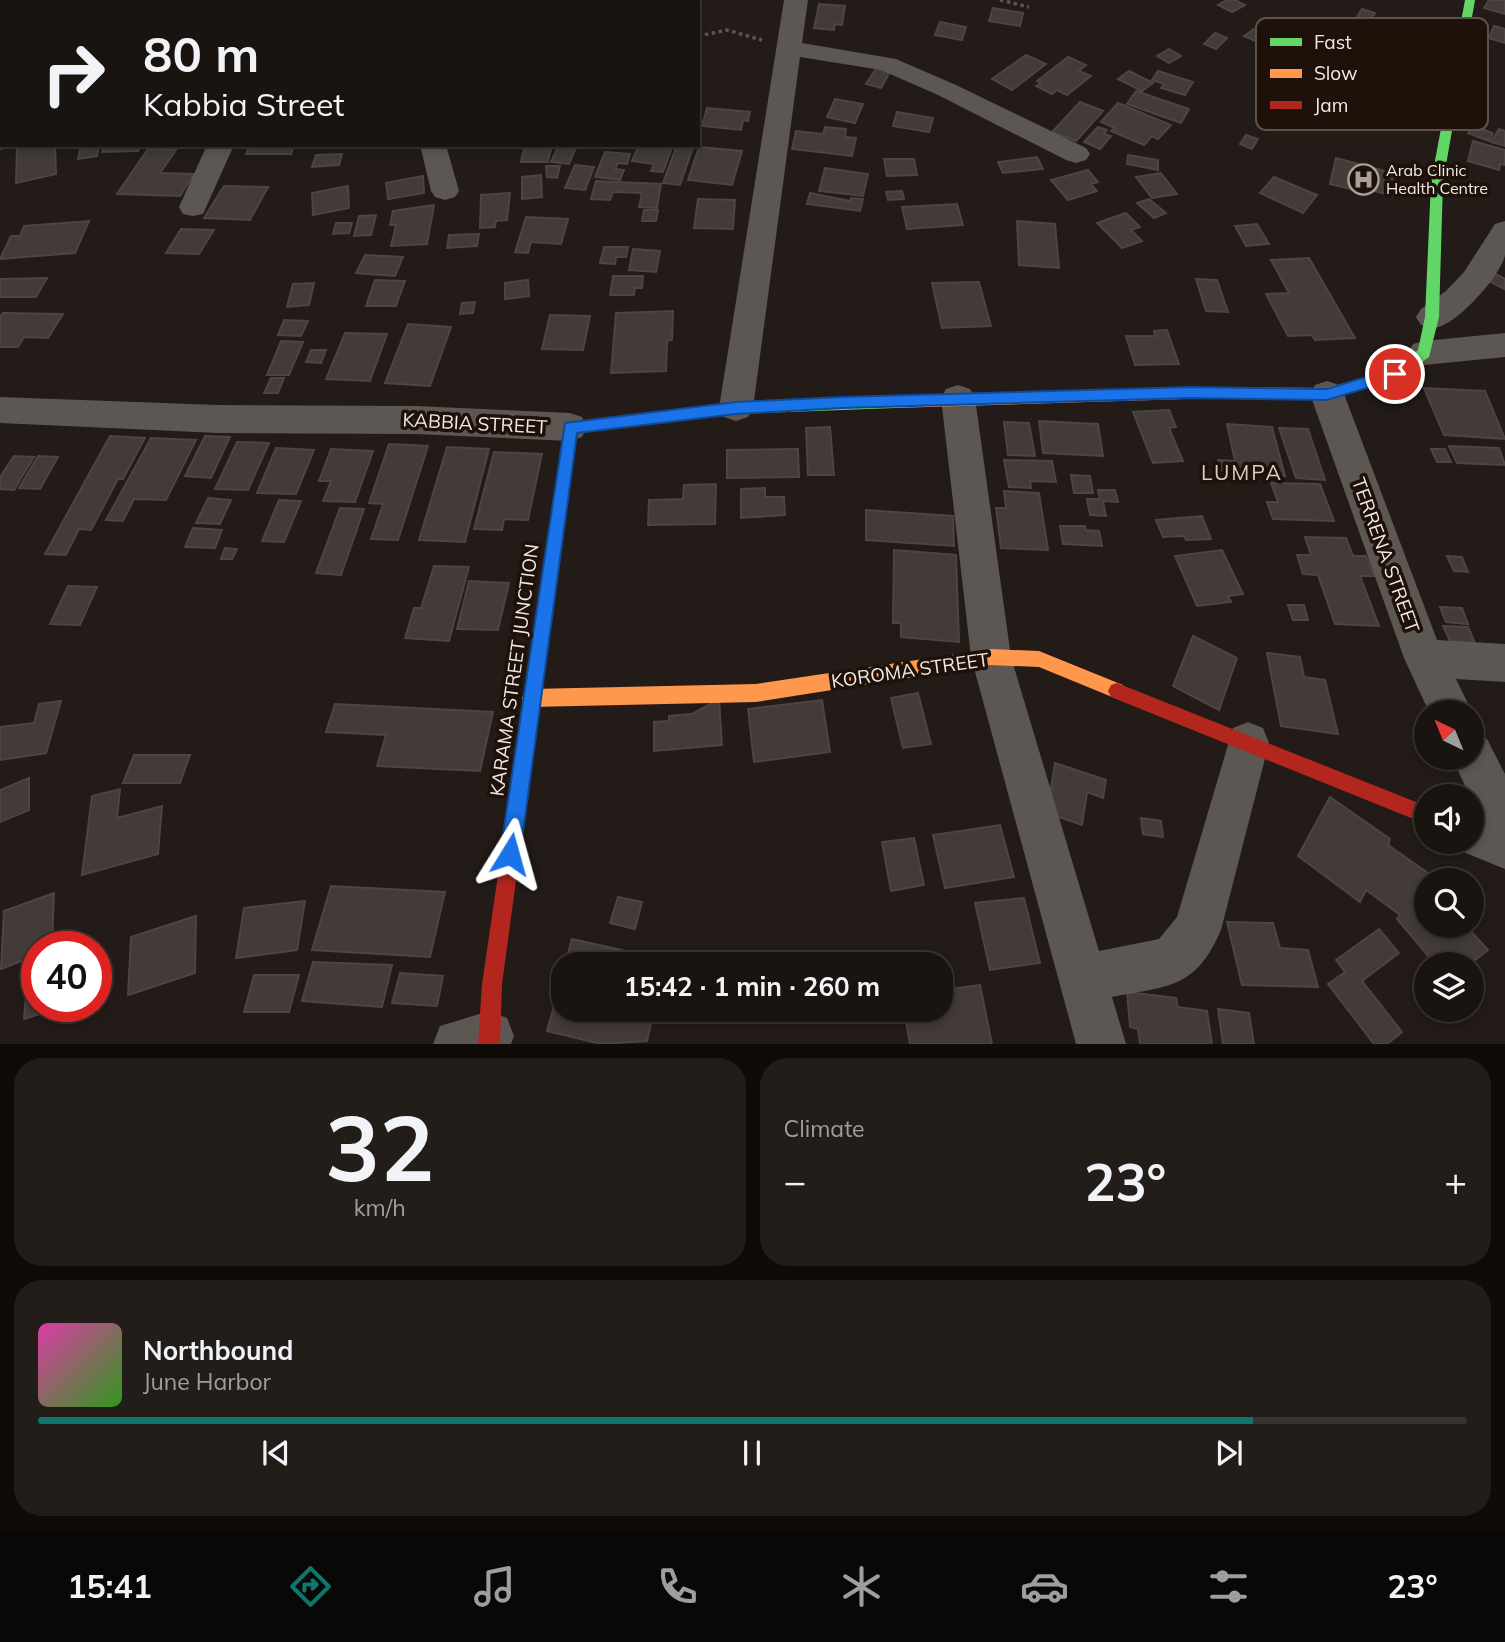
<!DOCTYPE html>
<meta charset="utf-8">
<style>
:root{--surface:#1a1411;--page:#231d1a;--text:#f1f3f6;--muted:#9f9e9f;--line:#383331;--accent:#0f766e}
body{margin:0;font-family:Mulish,sans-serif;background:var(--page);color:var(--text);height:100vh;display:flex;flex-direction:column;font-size:26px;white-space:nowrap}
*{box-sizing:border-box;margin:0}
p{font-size:23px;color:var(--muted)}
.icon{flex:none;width:38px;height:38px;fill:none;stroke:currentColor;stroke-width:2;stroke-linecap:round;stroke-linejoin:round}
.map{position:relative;height:1044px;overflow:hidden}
.details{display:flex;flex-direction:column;gap:14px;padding:14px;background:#0e0b09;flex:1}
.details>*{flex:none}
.hud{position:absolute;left:0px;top:0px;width:700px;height:147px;box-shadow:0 4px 10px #0003,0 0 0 2px var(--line);background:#1a1411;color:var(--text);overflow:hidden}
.needle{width:46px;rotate:317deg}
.controls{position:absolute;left:1414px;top:700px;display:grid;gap:14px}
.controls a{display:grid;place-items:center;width:70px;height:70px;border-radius:50%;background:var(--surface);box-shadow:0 4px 10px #0003,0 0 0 2px var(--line);font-size:35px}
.speed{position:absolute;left:21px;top:931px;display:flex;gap:14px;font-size:35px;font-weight:700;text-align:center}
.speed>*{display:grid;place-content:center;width:91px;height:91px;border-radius:50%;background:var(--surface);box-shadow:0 4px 10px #0003,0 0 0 2px var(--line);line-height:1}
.speed .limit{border:10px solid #d22;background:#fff;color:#111}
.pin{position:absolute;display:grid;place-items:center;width:60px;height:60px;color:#fff;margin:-30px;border:4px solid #fff;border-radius:50%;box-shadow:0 2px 7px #0007}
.me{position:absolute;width:77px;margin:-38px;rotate:8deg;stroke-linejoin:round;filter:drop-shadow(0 0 5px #0008)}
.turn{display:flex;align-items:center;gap:24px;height:147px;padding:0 28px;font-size:32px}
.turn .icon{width:91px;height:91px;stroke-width:2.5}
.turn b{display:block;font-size:49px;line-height:60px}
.big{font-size:52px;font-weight:700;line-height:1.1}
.details .widget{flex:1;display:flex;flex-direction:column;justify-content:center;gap:10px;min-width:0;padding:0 24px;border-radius:28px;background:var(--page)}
.details .dial{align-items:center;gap:0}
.dial b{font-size:91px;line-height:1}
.song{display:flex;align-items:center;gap:21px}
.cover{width:84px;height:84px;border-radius:10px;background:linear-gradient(135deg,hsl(320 70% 55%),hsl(110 70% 35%))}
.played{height:7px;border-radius:4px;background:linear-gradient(90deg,var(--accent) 85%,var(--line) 85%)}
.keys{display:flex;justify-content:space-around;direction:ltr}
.heat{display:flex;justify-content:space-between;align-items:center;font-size:38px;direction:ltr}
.details .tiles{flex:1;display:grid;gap:14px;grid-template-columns:1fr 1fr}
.widget:last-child{grid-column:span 2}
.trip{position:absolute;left:551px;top:952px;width:402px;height:70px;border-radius:28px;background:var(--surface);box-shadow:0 4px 10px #0003,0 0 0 2px var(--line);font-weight:700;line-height:70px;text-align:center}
.tabs{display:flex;height:112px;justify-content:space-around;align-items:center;background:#0a0807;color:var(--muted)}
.tabs .icon{width:49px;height:49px}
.tabs .on{color:var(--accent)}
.tabs b{font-size:32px;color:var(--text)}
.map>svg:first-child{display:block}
.building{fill:#423b38;stroke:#4c4542;stroke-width:2}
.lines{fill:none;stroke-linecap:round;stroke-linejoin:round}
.path{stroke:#5c5652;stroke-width:3.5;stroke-dasharray:3.5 3.5;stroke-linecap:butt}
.street{fill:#5d5753;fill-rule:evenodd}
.fast{fill:#63d668;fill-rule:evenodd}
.slow{fill:#ff974d;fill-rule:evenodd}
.jam{fill:#b3261e;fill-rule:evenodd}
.route{fill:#1a73e8;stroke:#114b97;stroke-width:2}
.labels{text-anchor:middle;stroke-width:7;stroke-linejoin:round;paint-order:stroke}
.far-poi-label{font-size:16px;fill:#f3e9e4;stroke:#1d1109;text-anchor:start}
.street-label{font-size:19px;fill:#f3e9e4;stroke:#1d1109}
.neighbourhood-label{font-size:21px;letter-spacing:2px;fill:#deccc1;stroke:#1d1109}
.key{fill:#1d1109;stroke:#5d524b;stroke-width:2}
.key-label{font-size:19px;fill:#f3e9e4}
</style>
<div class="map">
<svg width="1505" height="1044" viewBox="0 0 1505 1044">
<rect width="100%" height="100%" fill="#221b17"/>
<path class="building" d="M1227,0h8l10,5 -13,7 -14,-7z
M1489,0h16v14l-21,-6z
M819,4l26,2 -3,19 -7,-1 -1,6 -20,-2z
M993,8l30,5 -3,13 -31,-5z
M1362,9l13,4 -7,11 -13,-4z
M940,22l26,5 -4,13 -27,-5z
M1494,26l11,3v14l-16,-5z
M1254,29l48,21 -10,7 -48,-21z
M1215,33l12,5 -11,11 -12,-5z
M1169,49l12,7 -12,7 -12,-7z
M1026,55l20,9 -34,26 -20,-11z
M1068,57l18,8 -7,6 12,5 -24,19 -10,-5 -5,4 -16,-8 5,-3 -4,-2z
M877,67l14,3 -10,18 -15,-4z
M1129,71l24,12 -11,8 -24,-12z
M1158,71l35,11 -8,13 -24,-7 3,-4 -12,-4z
M1136,91l53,18 -8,14 -54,-19z
M835,99l28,5 -8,19 -28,-6z
M1080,102l23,9 -27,30 -24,-9z
M1118,103l53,22 -13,14 -6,-3 -8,9 -33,-14 4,-3 -14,-6z
M707,108l43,4 -2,9 -5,-1 -2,10 -39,-4z
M897,112l36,6 -4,14 -36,-6z
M1473,126l20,7 -4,8 -21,-8z
M825,127l21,2 -1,8 11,1 -4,18 -60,-7 4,-18 27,3z
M1098,127l9,3 -3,4 7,2 -11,13 -16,-7z
M1499,129l6,2v15l-14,-4z
M1246,135l12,4 -6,10 -12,-5z
M1473,141l32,9v15l-5,-1 -1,6 -31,-9z
M17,145h38l1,29 -40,9z
M81,145h18l-2,11 -19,3z
M106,145h35l-3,6 -36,1z
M250,145h44l-3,9h-45z
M559,145h18l-8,19 -18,-2z
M639,145h34l-10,27 -12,-1 3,-7 -22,-3z
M677,145l16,2 -13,38 -17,-2z
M699,147l43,4 -10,34 -44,-5z
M524,148h27l-3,14h-27z
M148,149l28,1 -16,23 34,1 -14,22 -63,-2z
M605,152l25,2 -3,10 -9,-1 -3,6 9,1 -4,10 -25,-3z
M342,154l-3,11 -27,2 4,-12z
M1128,155l30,5v10l-31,-6z
M1037,157l6,12 -40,4 -5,-11z
M1336,158l60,16 -3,22 -29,-8 -1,4 -33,-8z
M884,159h30l3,16 -30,1z
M575,165l19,2 -9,23 -20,-2z
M546,166h14l-3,12 -10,-1z
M825,168l43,6 -5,22 -44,-5z
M1088,170l10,12 -7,2 6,7 -29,9 -17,-20z
M1161,173l16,21 -25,4 -16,-21z
M541,175l1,22 -20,2v-22z
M423,176l1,17 -36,6 -2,-16z
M1274,177l43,18 -14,18 -43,-20z
M596,181l65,3 -4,24 -18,-1 3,-14 -29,-1 -3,8 -19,-1z
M224,186l44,1 -18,33 -46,-2z
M348,186l1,22 -36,7 -1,-22z
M902,191l2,8 -16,1 -2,-8z
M510,193l-3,27 -11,1 -1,6 -15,1 1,-33z
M810,193l40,8 1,-3 12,1 -3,12 -53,-7z
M698,199l37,1 -2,29 -39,-1z
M1149,199l17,14 -12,5 -17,-15z
M957,204l6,21 -56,4 -5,-22z
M434,205l-7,39 -36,2 5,-21h-6l3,-14z
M644,210h14l-2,11h-14z
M1126,213l14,14 -9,3 11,11 -20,7 -25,-25z
M376,215l-5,20 -17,1 5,-20z
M526,217l42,2 -7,25 -30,-2 -3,11 -13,-1z
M89,221l-14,32 -75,6 11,-23h9l4,-10z
M1017,221l38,3 4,44 -40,-3z
M336,223h16l-3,10 -16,1z
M1257,224l12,20 -23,2 -11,-20z
M181,229l33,1 -15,24 -33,-1z
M479,234l-2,12 -30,2 2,-13z
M604,247h24l-2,10h-10l-1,7 -15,-1z
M633,249l27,2 -4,21 -27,-2z
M365,255l38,2 -8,19 -39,-3z
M1309,258l46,80 -40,2 -3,-5 -24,1 -22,-42 23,-1 -18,-33z
M1492,272l13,7 -1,10 -19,-10z
M613,276h30l-1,12h-7l-1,7h-24z
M47,278l-11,19h-36v-18z
M1196,279l21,1 11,32 -22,-1z
M375,280l30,1 -9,25h-30z
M528,280l1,16 -24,3v-16z
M979,282l12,44 -49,2 -10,-45z
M314,283l-5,22 -22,2 6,-23z
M475,302l-2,11 -13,1 2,-11z
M673,311l-1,29 -5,1 -1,30 -55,2 5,-60z
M3,313l60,1 -15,24 -24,-1 -6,10h-18v-30z
M550,315l40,1 -7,34 -41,-1z
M284,320l24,1 -7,15 -23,-1z
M408,324l43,3 -21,59 -45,-3z
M1167,330l12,34 -44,1 -9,-29h29l-1,-5z
M345,333l42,1 -17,47 -44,-2z
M281,341l22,1 -14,33h-22z
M311,350h15l-5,13 -15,-1z
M271,378h13l-6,15h-14z
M1424,388l61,3 20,48 -61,-4z
M1169,410l7,17 -7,1 14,33 -30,2 -20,-51z
M1039,421l59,3 5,32 -60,-3z
M1004,422l25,1 6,33 -27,-1z
M1227,424l45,3 13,49 -65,-6 -2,-10 17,1z
M830,427l4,48h-26l-2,-47z
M1279,428l29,1 17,51 -29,-2z
M110,436l35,2 -22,41h-5l-27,51 -12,-1 -13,26 -21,-1z
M205,436l25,1 -19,41 -26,-2z
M151,438l45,2 -30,60 -32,-1 -11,22 -17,-1z
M237,442l32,1 -21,47 -33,-1z
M389,444l39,2 -30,94 -27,-1 12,-35 -14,-1z
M1449,446l50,2 6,17 -48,-2z
M447,447l42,2 -24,93 -46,-2z
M276,448l38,2 -18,44 -39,-1z
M331,449l42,2 -18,51 -32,-1 8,-20h-12z
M798,449l1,28 -72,1v-28z
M1431,449h14l6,13h-14z
M494,452l48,2 -14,66 -24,-1 -2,11 -28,-1z
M14,456l20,1 -20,33 -14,-1v-12z
M38,456l20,1 -18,32 -21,-1z
M1004,460l48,1 4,21 -26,-1 1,7 -22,-1z
M1071,475l19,1 3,17h-19z
M1271,483l49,1 14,37 -61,-2 -6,-17h11z
M716,484l-1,40 -67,1 1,-25 34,-1 1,-14z
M765,488v9h19l1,18 -44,3v-29z
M1098,490h17l3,12 -15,-1 3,15 -16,-1 -3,-16h13z
M1004,491l35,2 9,57 -47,-2 -5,-40h10z
M208,498l23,2 -11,24 -24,-1z
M279,500l22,1 -17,41 -22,-1z
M340,508l24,1 -23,66 -25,-2z
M866,510l87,6 1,30 -88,-6z
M1202,516l9,23 -25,1 -2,-4 -21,1 -7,-17z
M1060,526h25l1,4 13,1 3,15 -39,-2z
M193,528l29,2 -7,18 -30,-1z
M1305,537l41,1 7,18h13l8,20h-14l19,50 -44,-2 -17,-49 -15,-1 -6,-19h14z
M225,548l12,1 -5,10h-11z
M894,550l62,5 3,87 -58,-5v-14h-8z
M1222,550l21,44 -15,2 3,6 -34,4 -22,-50z
M1447,556l15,1 6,15 -14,-1z
M434,566l35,1 -20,74 -44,-3 9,-30h7z
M469,581l40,2 -11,47 -41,-1z
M68,586l29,1 -17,38 -30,-1z
M1288,605h16l4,15h-15z
M1440,607l22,1 6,16 -22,-2z
M1443,626l25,1 7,16 -25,-2z
M1193,636l44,22 -18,52 -46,-24z
M1267,653l33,4 4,20 21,3 13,54 -57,-8z
M918,693l13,51 -28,4 -12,-50z
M719,699l3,46 -68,6v-29l15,-1v-5l23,-2z
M822,700l8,52 -76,10 -6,-53z
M61,701l-15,52 -46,7v-33l34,-4 5,-19z
M335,704l158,8 -13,59 -103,-5 9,-31 -60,-3z
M134,755h56l-10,28h-57z
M1055,763l51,17 -3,18 -16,-6 -5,33 -35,-12z
M29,778v32l-29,12v-32z
M120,789l-3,29 45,-12 -4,48 -76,21 10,-79z
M1330,797l60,42 -2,6 50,35h-12v46h40l22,24 -18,14h-35l-38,-45 3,-4 -34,-25 -6,12 -62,-46z
M1141,818l20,3 2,16 -20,-3z
M1000,825l14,52 -69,11 -12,-53z
M914,838l10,47 -33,6 -9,-49z
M331,886l114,6 -15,65 -118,-7z
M54,893l-2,54h-15v8l-36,14 3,-58z
M618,897l24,5 -7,27 -25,-6z
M1024,898l16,65 -50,7 -15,-67z
M305,901l-8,49 -61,8 8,-50z
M196,916l-1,57 -67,22 3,-58z
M1227,922l46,1 7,25 28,2 10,37 -76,-2z
M1379,929l20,24 -37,28 40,51 -15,12h-13l-46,-60 17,-12 -9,-12z
M572,939l94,21 -1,4h-100z
M313,962l79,3 -10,42 -80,-6z
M564,970v40h90l-7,31 -46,3 -54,-13z
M37,971v35h18v3l-31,10 4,-45z
M400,973l43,3 -6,30 -45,-3z
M254,975h45l-10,37h-45z
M980,985l12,59h-82l-6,-34h38v-20z
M1127,992l49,6 2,9 29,4 5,33h-72l-2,-15 -8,-2z
M1218,1009l31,4 5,31h-31z"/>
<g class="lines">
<path class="path" d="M1000,0l29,7
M344,2l2,-2
M698,36l29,-6 35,10"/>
<path class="street" d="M151,0h24l-24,2z
M526,0h27l-28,2z
M784,0h24l-6,43 94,16 60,26 130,63 4,6 -4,6 -10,3 -10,-3 -128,-65 -57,-25 -81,-13 -47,351 -5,9 -12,4 -12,-4 -5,-9z
M0,133l2,12 9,2 -11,3z
M207,145h27l-31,69 -10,2 -10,-2 -4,-7z
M420,145h26l13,46 -4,6 -10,3 -10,-3 -4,-6z
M1505,221c0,11 0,24 0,34 -4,21 -51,74 -73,73 -4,0 -7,-2 -11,-3l-5,-8 5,-8 25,-18 18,-19 31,-48z
M1505,333v24l-81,8 -11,-3 -5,-9 5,-9 11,-3z
M1327,381l12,4 5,9 93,246 68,4v38l-49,-3 16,33h-43l-25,-54 -94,-264 5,-9z
M958,385l12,4 5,9 36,259 88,294 60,-12 18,-22 56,-189 15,-6 15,6 6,15 -48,187c-25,59 -53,56 -109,67l14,47h-50l-105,-387 -30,-259 5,-9z
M0,397l218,8 198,1 154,7 12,4 5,10 -5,10 -12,4 -154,-7 -198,-1 -218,-10z
M1472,733l15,6 18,35v95l-49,-20 -3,-7h19v-31l6,2 -26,-55h20z
M489,1011l18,7 7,18 -3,8h-78l7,-18z"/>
<path class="fast" d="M1465,0h10l-32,182 -4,135 -10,40 -29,21 -73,22 -147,-3 -2,-4 2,-4 5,-2 142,1 63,-18 28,-20 7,-33 6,-135z
M895,396l7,6 -7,6 -159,6 -159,18 -50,368 -2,7 -7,2 -7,-2 -2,-7 56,-377 171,-21z"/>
<path class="slow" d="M1185,387l7,6 -7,6 -290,9 -7,-6 7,-6z
M991,649l48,2 84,34 3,6 -3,6 -6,2 -78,-32 -48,-2 -235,37 -225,5 -6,-3 -3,-6 3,-6 6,-3 225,-5z"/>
<path class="jam" d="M1117,683l309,123v18l-315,-127 -3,-6 3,-6z
M518,791l7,2 2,7 -25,184 -2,60h-22l4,-60 27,-184 2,-7z"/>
</g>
<path class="route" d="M1395,368l7,6 -2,4 -73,22 -135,-2 -350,10 -106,6 -159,19 -57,421 -3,7 -7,3 -7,-3 -3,-7 65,-431 171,-21 106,-5 350,-10 135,2z"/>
<defs>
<symbol id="hospital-ring" viewBox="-11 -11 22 22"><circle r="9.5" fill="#1d1109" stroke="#aaa19c" stroke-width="1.5"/><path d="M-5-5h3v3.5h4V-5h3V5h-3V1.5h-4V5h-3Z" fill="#aaa19c"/></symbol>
</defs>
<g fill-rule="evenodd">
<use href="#hospital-ring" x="1346" y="162" width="35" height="35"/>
</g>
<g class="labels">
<g class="far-poi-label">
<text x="1386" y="176">Arab Clinic<tspan x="1386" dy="18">Health Centre</tspan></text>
</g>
<g class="street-label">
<text transform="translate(475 423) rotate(3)" y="7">KABBIA STREET</text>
<text transform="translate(1386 555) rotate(70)" y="7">TERRENA STREET</text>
<text transform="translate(514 670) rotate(-82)" y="7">KARAMA STREET JUNCTION</text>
<text transform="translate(910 670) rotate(-8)" y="7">KOROMA STREET</text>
</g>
<g class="neighbourhood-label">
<text x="1242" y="480">LUMPA</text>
</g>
</g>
<rect x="1256" y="18" width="232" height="112" rx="10" class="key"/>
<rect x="1270" y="38" width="32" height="8" fill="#63d668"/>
<rect x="1270" y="69" width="32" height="9" fill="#ff974d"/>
<rect x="1270" y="101" width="32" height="8" fill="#b3261e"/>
<g class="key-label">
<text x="1314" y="49">Fast</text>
<text x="1314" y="80">Slow</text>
<text x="1314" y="112">Jam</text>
</g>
</svg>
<div class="controls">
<a><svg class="needle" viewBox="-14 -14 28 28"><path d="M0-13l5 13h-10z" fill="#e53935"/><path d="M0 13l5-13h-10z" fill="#9f9e9f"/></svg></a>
<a><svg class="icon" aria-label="sound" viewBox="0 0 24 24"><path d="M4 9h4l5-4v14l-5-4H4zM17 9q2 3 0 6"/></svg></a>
<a><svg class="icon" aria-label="search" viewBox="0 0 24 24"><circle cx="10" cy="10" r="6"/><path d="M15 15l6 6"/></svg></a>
<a><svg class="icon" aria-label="layers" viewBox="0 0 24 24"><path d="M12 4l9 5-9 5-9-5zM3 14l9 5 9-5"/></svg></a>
</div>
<div class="speed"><div class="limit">40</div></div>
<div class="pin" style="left:1395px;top:374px;background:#d93025"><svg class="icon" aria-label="arrive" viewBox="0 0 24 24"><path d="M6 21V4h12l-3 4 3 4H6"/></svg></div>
<svg class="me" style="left:510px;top:854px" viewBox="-20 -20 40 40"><path d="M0-17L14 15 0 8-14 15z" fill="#1a73e8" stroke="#fff" stroke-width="4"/></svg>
<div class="trip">15:42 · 1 min · 260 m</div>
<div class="hud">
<div class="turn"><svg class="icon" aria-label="right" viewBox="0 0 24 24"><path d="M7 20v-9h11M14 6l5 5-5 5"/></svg><div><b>80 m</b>Kabbia Street</div></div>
</div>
</div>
<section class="details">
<div class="tiles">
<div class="widget dial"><b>32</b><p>km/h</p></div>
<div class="widget"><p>Climate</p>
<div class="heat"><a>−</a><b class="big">23°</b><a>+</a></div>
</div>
<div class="widget">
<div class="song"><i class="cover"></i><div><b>Northbound</b><p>June Harbor</p></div></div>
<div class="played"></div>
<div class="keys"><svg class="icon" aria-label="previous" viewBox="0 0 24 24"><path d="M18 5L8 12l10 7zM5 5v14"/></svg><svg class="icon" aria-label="pause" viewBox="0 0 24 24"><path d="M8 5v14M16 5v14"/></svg><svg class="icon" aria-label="next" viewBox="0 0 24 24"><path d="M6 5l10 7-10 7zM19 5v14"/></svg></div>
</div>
</div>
</section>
<nav class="tabs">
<b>15:41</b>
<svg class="icon on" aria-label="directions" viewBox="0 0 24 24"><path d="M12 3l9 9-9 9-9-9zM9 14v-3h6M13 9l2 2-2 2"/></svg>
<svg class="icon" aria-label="music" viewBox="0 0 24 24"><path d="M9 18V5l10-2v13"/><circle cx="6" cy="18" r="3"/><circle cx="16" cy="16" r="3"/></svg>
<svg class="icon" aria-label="phone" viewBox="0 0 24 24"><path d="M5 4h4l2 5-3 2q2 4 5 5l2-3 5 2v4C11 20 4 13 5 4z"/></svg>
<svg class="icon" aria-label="climate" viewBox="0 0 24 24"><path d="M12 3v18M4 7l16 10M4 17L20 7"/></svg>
<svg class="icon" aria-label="car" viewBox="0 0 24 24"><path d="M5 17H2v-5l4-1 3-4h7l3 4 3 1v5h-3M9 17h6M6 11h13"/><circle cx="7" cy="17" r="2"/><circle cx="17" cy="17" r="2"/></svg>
<svg class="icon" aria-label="filters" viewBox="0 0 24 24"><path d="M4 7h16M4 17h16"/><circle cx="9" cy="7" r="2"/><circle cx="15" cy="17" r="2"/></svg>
<b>23°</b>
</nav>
